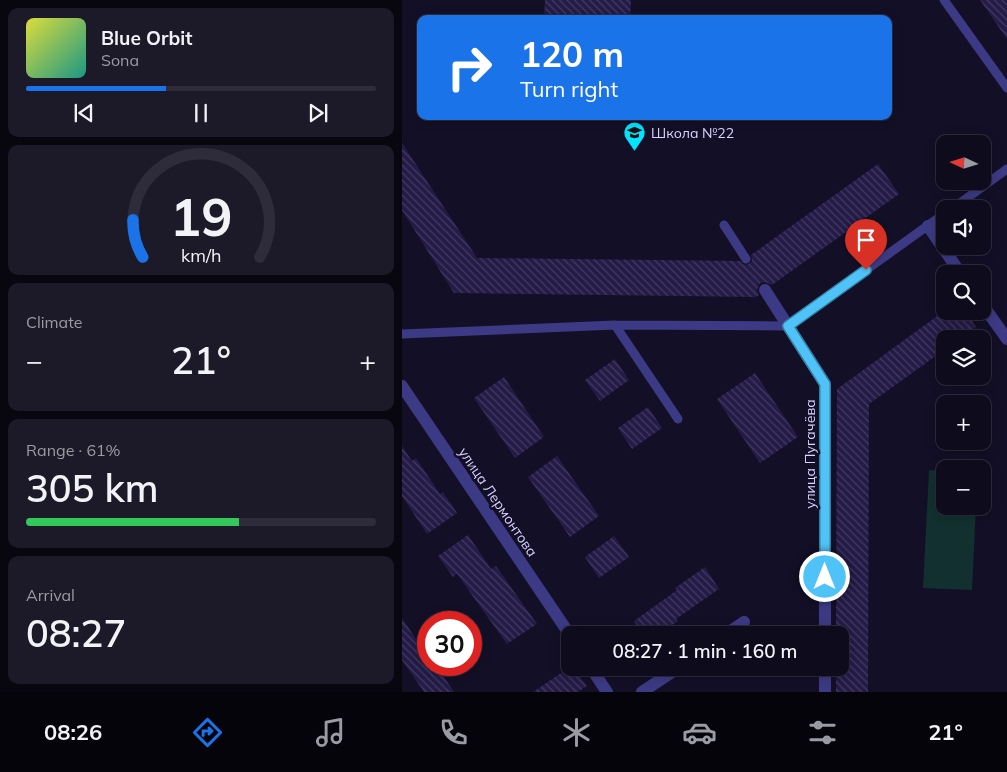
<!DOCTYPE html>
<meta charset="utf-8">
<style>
:root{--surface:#0e0b1c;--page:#1c1929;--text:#f1f3f6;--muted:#9b9ba3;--line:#2e2b3b;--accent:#1a73e8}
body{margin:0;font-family:Mulish,sans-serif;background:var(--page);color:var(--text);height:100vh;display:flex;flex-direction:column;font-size:19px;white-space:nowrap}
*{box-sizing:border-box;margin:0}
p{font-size:16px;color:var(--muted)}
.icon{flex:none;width:28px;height:28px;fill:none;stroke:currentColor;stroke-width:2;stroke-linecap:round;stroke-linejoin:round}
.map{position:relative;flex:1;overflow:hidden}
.details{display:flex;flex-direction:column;gap:8px;padding:8px;background:#08060f;width:402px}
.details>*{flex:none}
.banner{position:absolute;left:15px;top:15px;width:475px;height:105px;border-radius:10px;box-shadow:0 2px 12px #0003,0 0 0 1px var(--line);background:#1a73e8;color:#fff;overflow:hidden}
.needle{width:32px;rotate:274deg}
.controls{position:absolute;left:534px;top:135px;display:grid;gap:10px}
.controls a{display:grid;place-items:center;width:55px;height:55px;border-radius:10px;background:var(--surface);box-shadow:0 2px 12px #0003,0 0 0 1px var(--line);font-size:25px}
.speed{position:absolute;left:15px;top:611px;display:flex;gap:10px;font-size:25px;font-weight:700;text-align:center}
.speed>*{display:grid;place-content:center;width:65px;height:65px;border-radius:50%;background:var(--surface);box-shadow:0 2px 12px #0003,0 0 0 1px var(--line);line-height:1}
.speed .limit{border:8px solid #d22;background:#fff;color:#111}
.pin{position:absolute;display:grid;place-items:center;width:42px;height:42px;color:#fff;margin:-51px -21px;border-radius:50% 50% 50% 0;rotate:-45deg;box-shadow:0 0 5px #0007}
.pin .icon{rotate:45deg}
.me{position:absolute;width:55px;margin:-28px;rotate:0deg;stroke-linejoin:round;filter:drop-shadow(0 0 4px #0008)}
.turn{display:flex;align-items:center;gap:18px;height:105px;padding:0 20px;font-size:22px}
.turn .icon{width:65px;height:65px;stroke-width:2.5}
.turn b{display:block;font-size:35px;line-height:42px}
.big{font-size:38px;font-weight:600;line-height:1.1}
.details .tile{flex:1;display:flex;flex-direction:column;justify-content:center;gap:8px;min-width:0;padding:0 18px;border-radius:10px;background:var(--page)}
.details .dial{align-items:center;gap:0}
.dial svg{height:130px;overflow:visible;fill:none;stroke:var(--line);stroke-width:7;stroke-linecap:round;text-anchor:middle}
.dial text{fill:var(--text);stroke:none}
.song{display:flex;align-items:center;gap:15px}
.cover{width:60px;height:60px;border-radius:8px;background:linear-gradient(135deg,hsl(60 70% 55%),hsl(170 70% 35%))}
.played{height:5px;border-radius:2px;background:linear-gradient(90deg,var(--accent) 40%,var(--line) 40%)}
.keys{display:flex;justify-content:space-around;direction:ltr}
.heat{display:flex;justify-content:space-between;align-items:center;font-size:28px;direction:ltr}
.charge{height:8px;border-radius:4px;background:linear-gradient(90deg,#34c759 61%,var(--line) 0)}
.trip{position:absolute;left:159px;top:626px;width:288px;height:50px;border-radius:10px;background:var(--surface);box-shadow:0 2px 12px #0003,0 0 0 1px var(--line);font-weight:600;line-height:50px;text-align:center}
.menu{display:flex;height:80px;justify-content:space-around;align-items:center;background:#06040b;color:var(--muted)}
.menu .icon{width:35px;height:35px}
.menu .active{color:var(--accent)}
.menu b{font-size:22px;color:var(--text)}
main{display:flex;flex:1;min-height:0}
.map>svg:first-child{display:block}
.grass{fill:#12302f}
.building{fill:url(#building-back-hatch)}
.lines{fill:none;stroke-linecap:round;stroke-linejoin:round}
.lane{stroke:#3d3a85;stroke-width:9}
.street{stroke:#3d3a85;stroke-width:12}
.route-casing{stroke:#337fa1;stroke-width:12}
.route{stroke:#4fc3f7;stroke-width:9}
.labels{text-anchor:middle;stroke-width:5;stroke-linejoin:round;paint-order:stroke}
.poi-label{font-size:14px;fill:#d9d4ff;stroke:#130f26;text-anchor:start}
.street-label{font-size:14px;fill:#d9d4ff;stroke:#130f26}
</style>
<main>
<section class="details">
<div class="tile">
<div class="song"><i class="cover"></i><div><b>Blue Orbit</b><p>Sona</p></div></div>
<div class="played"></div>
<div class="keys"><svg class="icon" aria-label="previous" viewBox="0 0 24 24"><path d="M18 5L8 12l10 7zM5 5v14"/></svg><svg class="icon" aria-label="pause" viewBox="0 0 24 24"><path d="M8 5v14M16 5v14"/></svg><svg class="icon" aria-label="next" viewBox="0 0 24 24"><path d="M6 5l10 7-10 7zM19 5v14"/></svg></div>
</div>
<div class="tile dial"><svg viewBox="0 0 100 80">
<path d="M14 69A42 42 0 1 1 86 69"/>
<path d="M14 69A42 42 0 0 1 8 46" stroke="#1a73e8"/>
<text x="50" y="56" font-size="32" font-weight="700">19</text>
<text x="50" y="72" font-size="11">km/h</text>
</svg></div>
<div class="tile"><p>Climate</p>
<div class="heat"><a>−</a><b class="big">21°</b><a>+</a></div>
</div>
<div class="tile"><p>Range · 61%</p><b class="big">305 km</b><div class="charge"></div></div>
<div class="tile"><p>Arrival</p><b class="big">08:27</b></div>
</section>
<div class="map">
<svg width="605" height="692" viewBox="0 0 605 692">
<defs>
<pattern id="building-back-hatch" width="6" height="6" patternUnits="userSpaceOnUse" patternTransform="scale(1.25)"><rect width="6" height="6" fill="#241b47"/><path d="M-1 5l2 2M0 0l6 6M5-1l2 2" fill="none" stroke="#433b63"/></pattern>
</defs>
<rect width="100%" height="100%" fill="#130f26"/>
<path class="grass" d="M527,470l15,1v35h32l-4,84 -49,-2z"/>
<path class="building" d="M143,0h86l-1,19h-86z
M578,0h27v39z
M0,143l75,115 263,3 3,3 4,1 5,-4 -1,-6 127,-91 21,30 -127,91 -7,-3 -5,1 -3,7 2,5 -3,2 -302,-4 -52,-83z
M542,311h20l12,16 -16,12h-16v11l-75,54 -1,288h-32v-24h4v-33h-4l1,-246z
M213,359l14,21 -29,21 -15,-21z
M353,373l43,64 -38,26 -43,-64z
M102,377l40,60 -29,21 -41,-60z
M246,407l14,21 -30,21 -14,-21z
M0,446l10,15 4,-3 24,36 3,-2 14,21 -30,21 -25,-38z
M155,456l42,60 -29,21 -42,-60z
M66,535l23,34 5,-3 41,58 -30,20 -50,-70 -4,3 -15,-21z
M212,536l15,21 -30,21 -14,-21z
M303,567l14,22 -43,30 2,2 -20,14h-15l-9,-14 43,-31 -2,-2z
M0,618l26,39v8h8l18,27h-30l-22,-32z
M168,667l4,1 13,18 -9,6h-45z"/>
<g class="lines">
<path class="lane" d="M542,0l63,88
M550,209l55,-40
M322,225l22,34
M213,325l63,94
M0,334l213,-9 173,1 156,-112"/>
<path class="street" d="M526,226l33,48
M363,290l60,94v251
M580,304l25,35
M0,386l168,249
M323,635l19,-13
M189,668l16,24
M240,692l36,-24
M423,692v-24"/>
</g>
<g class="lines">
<defs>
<path id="route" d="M423,577v-193l-37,-58 78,-56"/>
</defs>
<use href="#route" class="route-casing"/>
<use href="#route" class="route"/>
</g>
<defs>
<symbol id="school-pin" viewBox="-11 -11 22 30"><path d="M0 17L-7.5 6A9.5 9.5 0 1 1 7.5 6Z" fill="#00e5ff" stroke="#130f26"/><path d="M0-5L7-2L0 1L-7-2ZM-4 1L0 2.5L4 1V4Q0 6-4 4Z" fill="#111"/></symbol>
</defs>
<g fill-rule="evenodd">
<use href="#school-pin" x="220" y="120" width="25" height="34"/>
</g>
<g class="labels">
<g class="poi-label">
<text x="249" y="138">Школа №22</text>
</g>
<g class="street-label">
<text transform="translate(408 454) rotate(-90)" y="5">улица Пугачёва</text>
<text transform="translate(96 502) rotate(56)" y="5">улица Лермонтова</text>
</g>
</g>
</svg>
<div class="controls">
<a><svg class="needle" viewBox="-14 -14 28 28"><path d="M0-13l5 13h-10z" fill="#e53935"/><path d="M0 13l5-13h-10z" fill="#9b9ba3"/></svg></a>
<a><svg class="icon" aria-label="sound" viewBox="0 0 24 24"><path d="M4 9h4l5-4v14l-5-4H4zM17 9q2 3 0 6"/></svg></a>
<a><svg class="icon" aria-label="search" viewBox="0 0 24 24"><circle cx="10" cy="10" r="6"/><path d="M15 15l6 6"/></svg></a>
<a><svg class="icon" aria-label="layers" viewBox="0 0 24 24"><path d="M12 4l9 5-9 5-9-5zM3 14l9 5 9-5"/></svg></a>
<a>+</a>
<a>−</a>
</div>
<div class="speed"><div class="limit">30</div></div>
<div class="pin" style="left:464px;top:270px;background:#d93025"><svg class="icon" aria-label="arrive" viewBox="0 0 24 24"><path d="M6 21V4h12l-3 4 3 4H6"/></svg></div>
<svg class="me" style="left:423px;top:577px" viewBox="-20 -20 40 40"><circle r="17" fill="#4fc3f7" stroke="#fff" stroke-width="3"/><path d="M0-11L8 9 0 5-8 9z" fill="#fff"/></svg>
<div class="trip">08:27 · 1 min · 160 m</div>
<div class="banner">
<div class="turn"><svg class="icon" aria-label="right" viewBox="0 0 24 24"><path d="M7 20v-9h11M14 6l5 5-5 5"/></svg><div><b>120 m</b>Turn right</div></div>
</div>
</div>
</main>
<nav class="menu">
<b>08:26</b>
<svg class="icon active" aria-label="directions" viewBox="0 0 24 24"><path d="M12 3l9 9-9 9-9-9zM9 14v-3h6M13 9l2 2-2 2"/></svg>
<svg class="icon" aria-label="music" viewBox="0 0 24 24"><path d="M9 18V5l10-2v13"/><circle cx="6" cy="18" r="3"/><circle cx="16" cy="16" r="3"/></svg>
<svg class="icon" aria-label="phone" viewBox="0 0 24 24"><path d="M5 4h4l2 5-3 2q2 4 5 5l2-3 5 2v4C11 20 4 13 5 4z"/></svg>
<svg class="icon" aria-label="climate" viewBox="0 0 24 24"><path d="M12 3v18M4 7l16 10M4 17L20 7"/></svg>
<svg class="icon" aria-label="car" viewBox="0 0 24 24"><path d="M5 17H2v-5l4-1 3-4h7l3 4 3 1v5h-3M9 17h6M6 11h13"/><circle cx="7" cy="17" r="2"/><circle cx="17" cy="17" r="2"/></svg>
<svg class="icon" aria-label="filters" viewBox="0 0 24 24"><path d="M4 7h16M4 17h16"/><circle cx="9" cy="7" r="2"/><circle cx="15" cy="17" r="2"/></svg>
<b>21°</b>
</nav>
